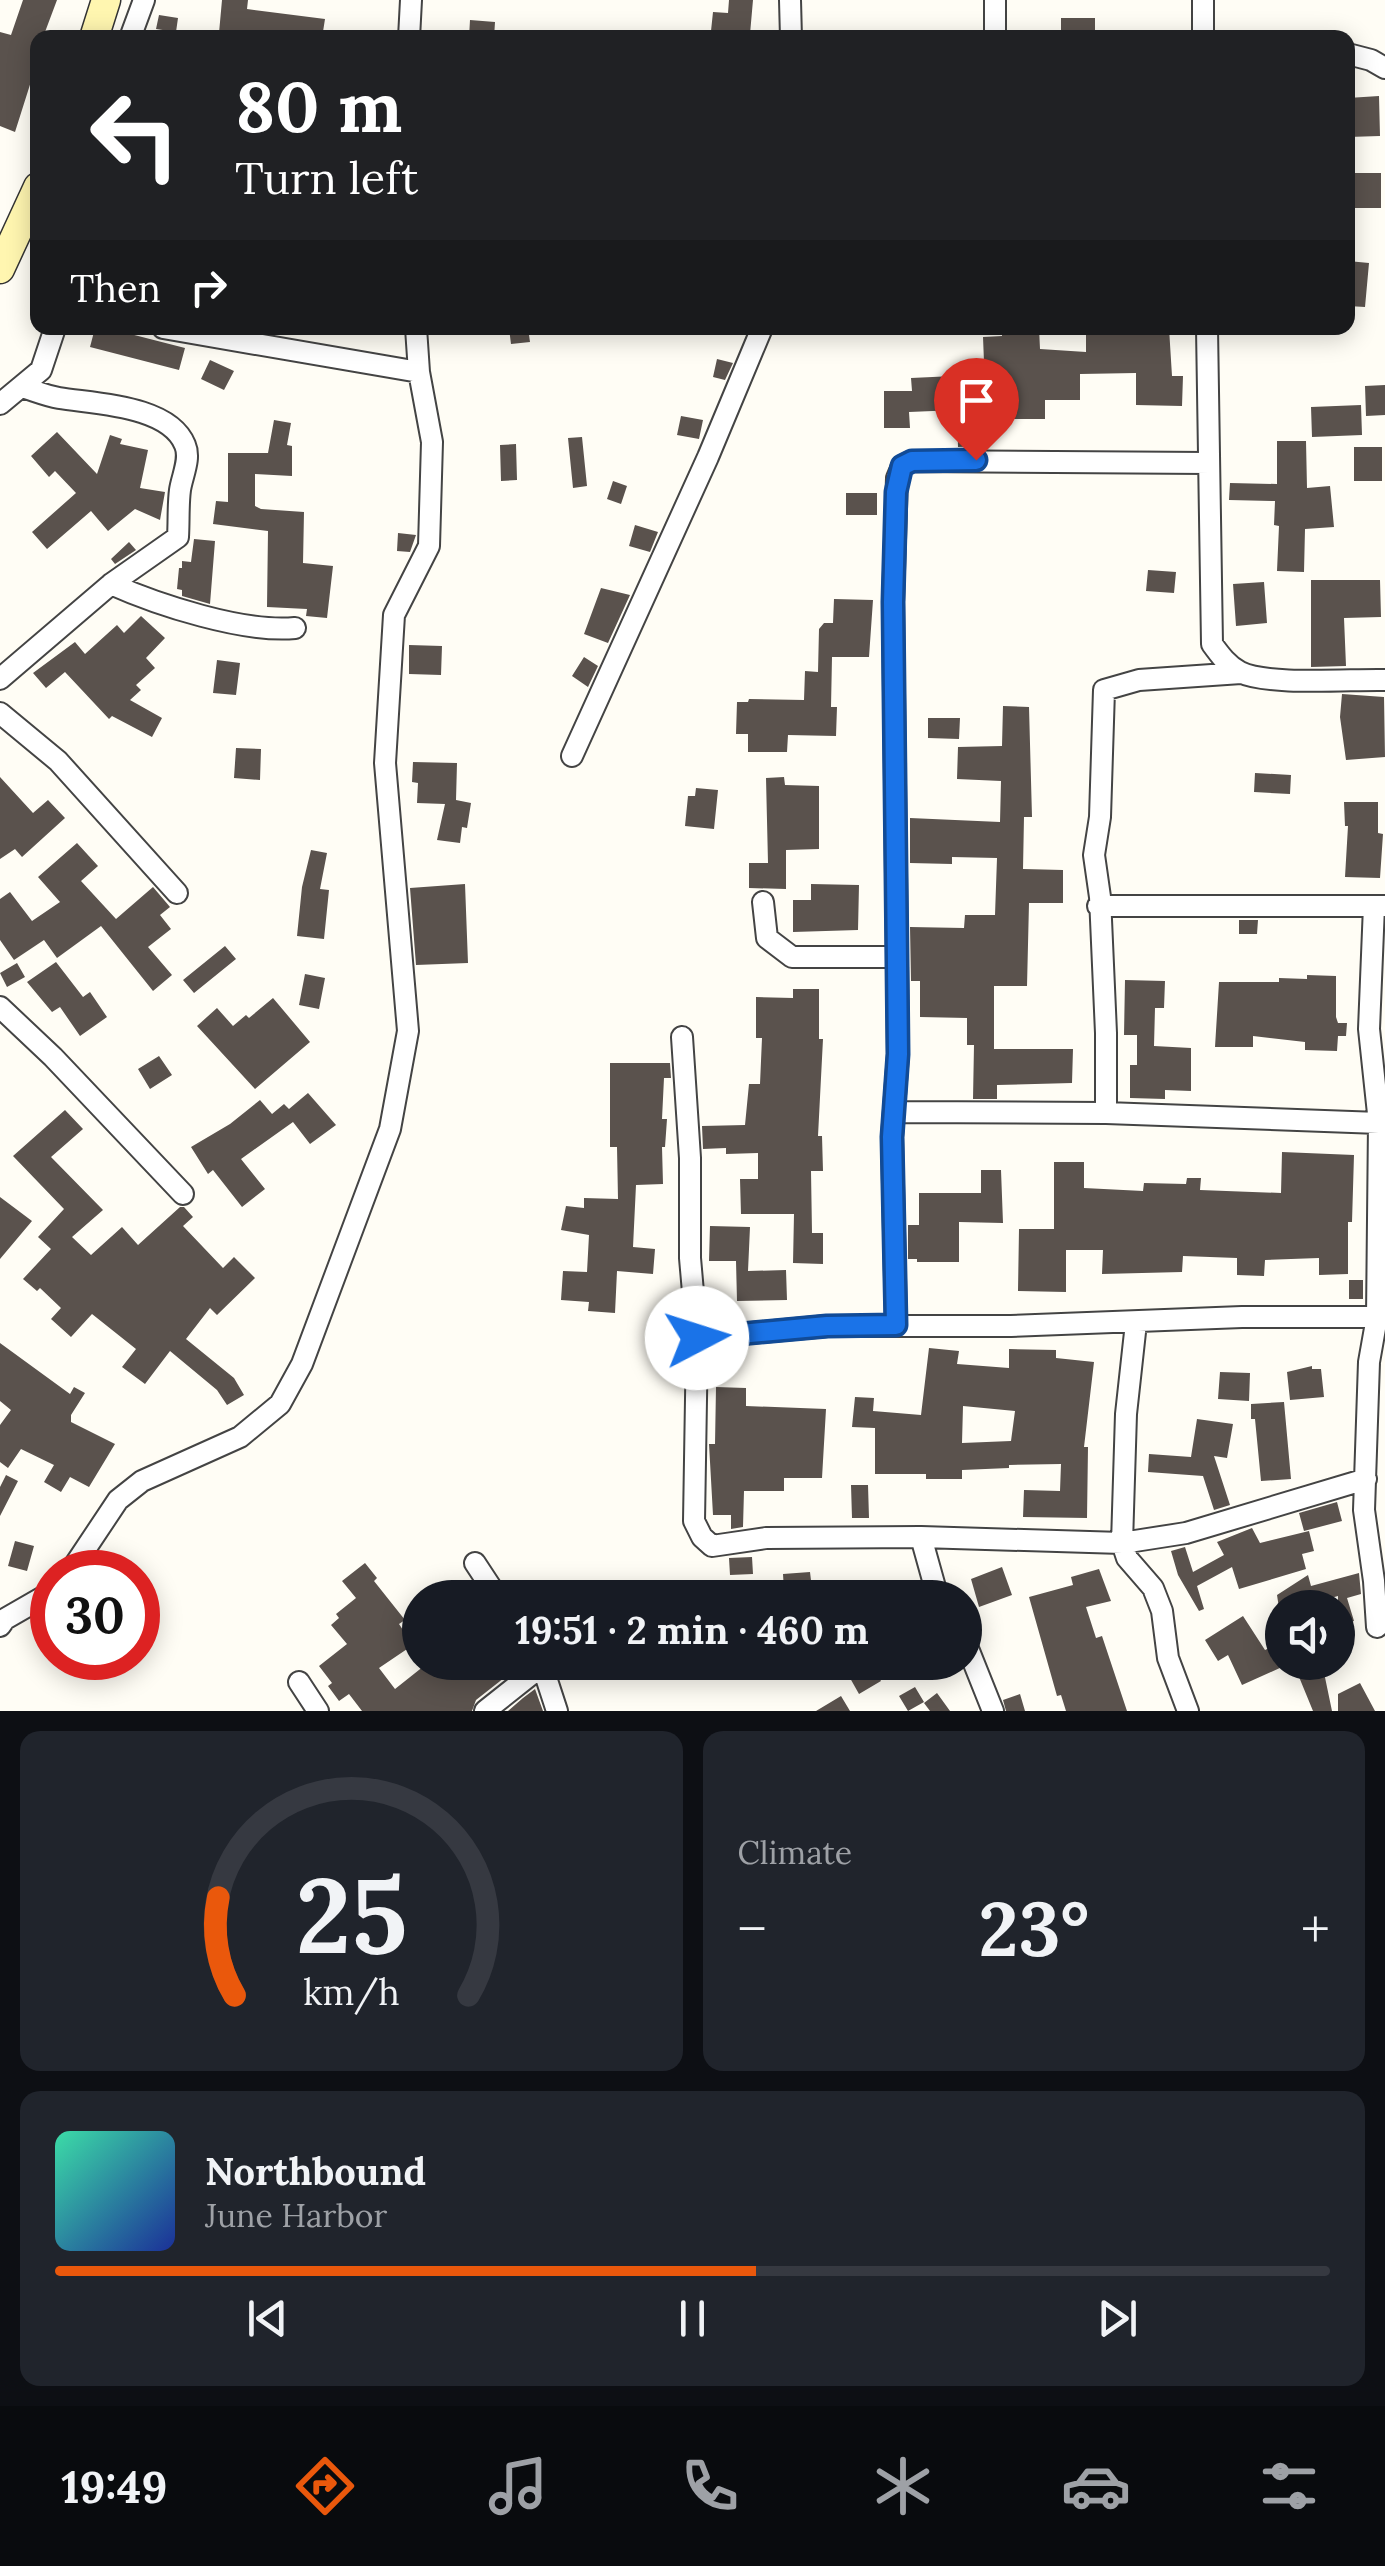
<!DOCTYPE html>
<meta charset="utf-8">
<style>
:root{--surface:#171b24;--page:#20242c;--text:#f1f3f6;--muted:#9ea1a6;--line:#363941;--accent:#ea580c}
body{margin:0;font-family:Lora,serif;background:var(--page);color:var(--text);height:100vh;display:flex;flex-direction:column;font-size:38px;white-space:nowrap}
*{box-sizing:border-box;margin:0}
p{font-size:32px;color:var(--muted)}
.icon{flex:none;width:55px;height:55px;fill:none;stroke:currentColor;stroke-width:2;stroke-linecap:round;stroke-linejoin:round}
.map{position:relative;height:1711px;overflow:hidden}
.drawer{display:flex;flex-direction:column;gap:20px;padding:20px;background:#0d0f14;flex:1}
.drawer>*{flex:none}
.hud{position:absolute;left:30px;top:30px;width:1325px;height:305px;border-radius:20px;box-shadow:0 5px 25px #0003;background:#202124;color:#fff;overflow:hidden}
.tools{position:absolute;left:1265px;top:1590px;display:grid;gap:20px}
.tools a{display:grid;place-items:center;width:90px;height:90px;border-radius:50%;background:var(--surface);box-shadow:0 5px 25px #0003;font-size:50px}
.speed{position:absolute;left:30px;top:1550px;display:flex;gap:20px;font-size:50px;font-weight:700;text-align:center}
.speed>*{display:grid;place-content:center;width:130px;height:130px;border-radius:50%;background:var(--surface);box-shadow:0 5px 25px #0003;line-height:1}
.speed .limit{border:15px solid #d22;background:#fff;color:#111}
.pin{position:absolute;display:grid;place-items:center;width:85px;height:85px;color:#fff;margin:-102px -42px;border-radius:50% 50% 50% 0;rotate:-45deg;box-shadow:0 0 10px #0007}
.pin .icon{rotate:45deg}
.me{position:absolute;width:110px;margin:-55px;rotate:85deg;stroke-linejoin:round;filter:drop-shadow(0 0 8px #0008)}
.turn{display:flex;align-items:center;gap:35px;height:210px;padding:0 40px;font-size:45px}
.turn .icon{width:130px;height:130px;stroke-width:2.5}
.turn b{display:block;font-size:70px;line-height:85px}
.then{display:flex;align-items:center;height:95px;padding:0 40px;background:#0003;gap:20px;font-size:38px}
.big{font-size:75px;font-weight:700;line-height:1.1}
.drawer .tile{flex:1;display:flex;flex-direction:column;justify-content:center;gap:15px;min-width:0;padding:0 35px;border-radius:20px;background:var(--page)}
.drawer .dial{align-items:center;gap:0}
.dial svg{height:260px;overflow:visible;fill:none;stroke:var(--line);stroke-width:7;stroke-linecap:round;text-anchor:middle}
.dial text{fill:var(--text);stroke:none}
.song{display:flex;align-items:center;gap:30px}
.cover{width:120px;height:120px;border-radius:15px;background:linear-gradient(135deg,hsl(160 70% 55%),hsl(230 70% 35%))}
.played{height:10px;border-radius:5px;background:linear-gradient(90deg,var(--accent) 55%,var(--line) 55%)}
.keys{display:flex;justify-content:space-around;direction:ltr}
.heat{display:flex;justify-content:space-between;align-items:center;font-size:55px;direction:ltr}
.drawer .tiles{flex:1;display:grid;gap:20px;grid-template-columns:1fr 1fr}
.tile:last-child{grid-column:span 2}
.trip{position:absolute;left:402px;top:1580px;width:580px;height:100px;border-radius:50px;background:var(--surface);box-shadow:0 5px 25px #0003;font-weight:700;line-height:100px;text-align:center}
.menu{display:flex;height:160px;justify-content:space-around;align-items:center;background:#090b0e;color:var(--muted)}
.menu .icon{width:70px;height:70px}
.menu .active{color:var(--accent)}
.menu b{font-size:45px;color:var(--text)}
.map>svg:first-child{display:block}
.building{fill:#5a524d;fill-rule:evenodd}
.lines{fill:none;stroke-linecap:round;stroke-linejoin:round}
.minor-casing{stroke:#444;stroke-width:24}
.secondary-casing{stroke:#333;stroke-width:31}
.minor{stroke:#fff;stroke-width:20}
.secondary{stroke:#fff6b0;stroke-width:28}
.route-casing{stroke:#114b97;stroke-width:25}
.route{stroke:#1a73e8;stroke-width:18}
</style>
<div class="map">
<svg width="1385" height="1711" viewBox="0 0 1385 1711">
<rect width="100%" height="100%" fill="#fffdf5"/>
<path class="building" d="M23,0h34l-12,32 -7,6 -4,34 -19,60 -15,-6v-94l11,3z
M222,0h26l-1,9 78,10 -3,19h-75l-28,-5z
M729,0h24l-3,34 -39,-3 2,-19 15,1z
M159,15l19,3 -2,14 -20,-3z
M1061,18h34v20h-34z
M470,20l25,2 -1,16h-25z
M1379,96l1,40 -32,1v-39z
M1353,173h28v35h-28z
M1348,261l21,2 -4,44 -17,-1z
M95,328h12l78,20 -6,22 -89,-23z
M509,328h19l2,14 -19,2z
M1002,328h37l1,21 46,3v-24h83l3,48h11l-1,30 -46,-1v-32l-56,1v26h-35v19h-56l1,27 -32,1 -1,-37 -48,2 1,16h-26v-37h28l-1,-13 43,-2 1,11h30l-2,-50 19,-1z
M717,359l16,4 -8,17 -12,-3z
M210,360l24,11 -10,19 -23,-11z
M1385,385v30l-19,1 -1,-30z
M1361,405l1,30 -50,2 -1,-30z
M681,416l22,4 -4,19 -22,-4z
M274,420l17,3 -4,22 5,1v30l-37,-2v32l6,3 43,3 -1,51 30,3 -6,52 -21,-2 1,-7 -40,-2 1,-76 -55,-7 3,-23 12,1v-49h40z
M57,432l40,42 13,-39 12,4 -2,5 28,6 -8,38 25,4 -5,28 -25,-11 -27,22 -17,-20 -44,38 -15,-17 44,-39 -21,-22 -6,6 -18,-21z
M582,437l5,49 -14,2 -5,-50z
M1277,441h29l1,47 23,-2 4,41 -29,2 -1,43 -27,-1 2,-45 -5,-1 1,-24 -46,-1 1,-17 47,1z
M516,444l1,36 -16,1 -1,-36z
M1354,447h28v34h-28z
M613,481l14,5 -6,18 -14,-5z
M846,493h31v22h-31z
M635,525l23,7 -8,20 -21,-6z
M398,533l18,2 -6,17 -13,-1z
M194,539l21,2 -5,63 -28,-8v-6l-5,-1 2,-21h3v-7l9,1z
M129,542l7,8 -21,14 -4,-5z
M1148,570l28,2 -2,21 -28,-2z
M1311,580h69l1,37 -37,1 2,48 -35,1z
M1264,582l3,41 -31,3 -3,-42z
M601,588l29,7 -22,48 -24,-9z
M834,599l39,1 -4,57h-37l-1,50h6l-1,29 -48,-1 -1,17h-39v-18h-12l1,-32h11l1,-3 55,1 1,-29 13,1 1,-43 5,-6h9z
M141,616l24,22 -19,20 9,10 -19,17 5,5 -11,10 32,18 -10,19 -40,-21 -3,3 -44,-47 -19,16 -13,-15 42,-31 10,12 32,-29 7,8z
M409,645l33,1 -1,29 -32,-1z
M584,657l14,9 -10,21 -16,-11z
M217,660l23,3 -4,32 -23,-2z
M1342,694l42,3 1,60 -39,3 -6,-43z
M1003,706l26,1 3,110h-8l-1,52 40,1v33h-34l-2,83h-33v63h79l-1,34 -75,2v14h-24l1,-54h-7v-27l-47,-1v-36h-9l-1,-54 54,1 1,-13h30l2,-57 -45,-1v7l-42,-1v-45l90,4 1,-41 -44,-2 1,-32 44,-1z
M928,718h32l-1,21 -31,-1z
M236,748l25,1 -1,31 -26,-2z
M413,762l44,1 -1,37 15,3 -4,25 -5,-1 -2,16 -23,-3 8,-36 -28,-1 1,-20 -6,-1z
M1255,773l36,2 -1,19 -36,-2z
M0,777l33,36 15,-13 17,18 -43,39 -7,-8 -15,10z
M784,777l1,8 34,1v63l-33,1v39l-37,-1v-25h19l-2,-85z
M696,788l22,2 -4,39 -29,-3 3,-30h7z
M1344,802h34v31l5,1 -3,44 -35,-1 3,-51h-3z
M77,843l21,23 -17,15 35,38 37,-32 17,20 -10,8 11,14 -23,18 24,28 -19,16 -52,-65 -44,32 -13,-18 -30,20 -14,-20v-41l10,-7 22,29 28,-19 -22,-25z
M311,850l16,3 -7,36 9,1 -5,49 -27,-3 5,-49z
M465,884l3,79 -52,2 -6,-77z
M811,884l48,1 -1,45 -65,2v-32h18z
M1239,920h19l-1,14h-18z
M225,946l11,13 -42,34 -11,-13z
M56,962l27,35 7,-5 17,25 -27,19 -20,-29 -8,5 -25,-30z
M17,963l8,14 -18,10 -7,-14z
M305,974l20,4 -6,31 -20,-4z
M1307,975l29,1v41l2,6h9l-1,13h-8l-1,15 -32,-1v-8l-52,-6v11h-38l4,-65h60v-4l28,1z
M1125,980l40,1 -1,27h-9l-1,38 37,2v43l-26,-1v9l-35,-1v-33h7v-30h-13z
M793,989h26v50h4l-5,97h4l1,35h-12l1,62h11v31l-30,-1 1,-49h-53l-1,-35h18v-26l-32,1v-6l-23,1 -1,-23 43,-1 4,-41h11l2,-46h-6v-41l37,1z
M273,998l37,44 -55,47 -58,-63 20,-18 16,18 13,-11 3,3z
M159,1056l13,19 -22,14 -12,-20z
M610,1063h60l1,15h-7l-2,41h5l-2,28h-3l1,37 -27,1 -3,62 22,2 -2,25 -36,-3 -2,42 -27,-2 1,-9 -28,-2 2,-29 24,1 2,-37 -28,-5 5,-24 18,2v-10l34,1 -1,-52h-7z
M308,1093l28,32 -26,19 -17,-22 -52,37 24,30 -23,18 -29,-37 -5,4 -17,-27 39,-23 30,-24 12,14 12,-10 5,5z
M65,1110l18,19 -32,28 52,53 -31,27 19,18 31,-28 16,18 42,-38h4l9,10 -10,9 40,42 11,-11 21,21 -38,37 -7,-7 -24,31 48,39 10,17 -17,10 -10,-15 -47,-39 -25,33 -23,-17 14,-18 -44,-35 -21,23 -20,-18 10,-11 -21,-20 -3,3 -14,-12 28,-30 -13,-12 26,-28 -51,-53z
M1282,1152l72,3 -2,67h-4v52l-29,1v-17l-54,2 -1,16 -27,-1v-17l-54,-2 -1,16 -80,2 1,-24h-37v42l-48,-1 1,-62h35v-67h30v26l59,3 1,-8 42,1 1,-6h14l-1,12 81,3z
M981,1170h20l2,53 -44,-1v40h-42v-3h-9v-34h11v-32h62z
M0,1197l32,24 -32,38z
M710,1226l40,1 -2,44 38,-1 1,30 -50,1 -1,-40h-27z
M1349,1280h14v19h-14z
M0,1343l70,51 4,-7 11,6 -14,22v7l44,22 -26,43 -19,-10 -9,15 -17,-10 10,-17 -33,-16 -13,19 -8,-6v-37l11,-15 -11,-9z
M929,1348l30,3 -2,13 52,4v-19l47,1v8l38,4 -10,85h4l-1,71 -64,-1 1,-27 36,1 1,-27 -52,1v3l-47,2v9h-36v-5h-51v-46l-23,-1 3,-30 19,1 -1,13 48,4zM963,1406l52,5 -4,30 -49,2z
M1312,1366v3h9l3,28 -34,3 -3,-28z
M1220,1372l30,1 -1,28 -31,-2z
M716,1387l30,1v18l80,3 -4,69h-38v13h-40l-1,36 -12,2v-14h-18l-4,-71h6z
M1284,1402l7,77 -30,2 -6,-62h-4v-15z
M1197,1419l36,5 -6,34 -13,-2 16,49 -16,5 -11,-34 -55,-4 1,-18 42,3z
M6,1475l12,6 -18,35v-29z
M851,1485h17l1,33h-17z
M1337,1502l5,19 -38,10 -5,-18z
M1252,1528l8,15 49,-12 5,20 -12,3 4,15 -67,20 -7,-22 -35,19 7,23 -5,2 -21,-36 -7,-24 14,-4 8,25 31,-17 -7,-13z
M15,1541l19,5 -7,25 -19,-5z
M752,1557l1,17 -23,1 -1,-17z
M365,1563l12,15 -3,3 31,39 -6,4 14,21 -34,23 16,21 34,-27h79l6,8 -38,30 -4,11h-110l-13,-17 -10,7 -11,-15 4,-3 -13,-17 28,-22 -16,-19 8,-7 -3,-4 20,-16 -14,-17z
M1002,1567l10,28 -33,12 -8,-28z
M1099,1569l12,32 -25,6 10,31 6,-2 25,75h-61l-5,-16 -4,1 -28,-99 44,-12 -2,-8z
M810,1572l2,17 -28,2 -1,-17z
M1359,1573l2,21 -14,4 7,23 -9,3 8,24 -15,5v-57l-28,8 1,4h-32l-2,-13 31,-20 3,11z
M472,1584l9,14h-30z
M1243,1616l22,34 17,-8v25l-40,18 -14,-30 -10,6 -13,-21z
M841,1662h30l10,19 -22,13z
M1322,1663l10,48h-19l-16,-39z
M1360,1683l15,28h-37v-17z
M915,1687l9,15 -16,9 -9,-15z
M535,1689l8,22h-35l15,-13z
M937,1693l13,18h-20l-6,-8z
M1020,1694l5,17h-19l-3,-11z
M841,1696l9,15h-34z"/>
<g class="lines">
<defs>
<path id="minor" d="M790,0l1,38
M995,0v38
M130,38l14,-38
M409,38l2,-38
M1203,38v-38
M1348,54l23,6 14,8
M163,328l256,44
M1207,328l5,316c8,11 16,22 28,28 28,14 111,7 145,8
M0,404l41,-34 14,-42
M111,584c47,21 133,49 184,44
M0,679l111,-95 67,-47c1,-16 0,-32 2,-47 2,-14 11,-31 5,-45 -16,-40 -91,-41 -126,-47 -12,-2 -24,-7 -37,-11
M0,713l58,48 119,132
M572,756l136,-299 54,-129
M763,902l4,36 25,19h103
M1098,906h287
M1374,906l-5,123 10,94 -2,194 -8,45 -5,148 10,71 3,46
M0,1007l53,50 130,137
M682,1037l8,121v100l7,80 -3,183 8,16 10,9 54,-8 155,-1 201,6 64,-10 180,-54
M896,1112l210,1 273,10
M1106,1113v-80l-6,-136 -6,-42 6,-38 4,-127 35,-10 102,-7
M1136,1323l-10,91 -4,129 5,15 26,30 9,23 6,47 20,53
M896,1325l-4,-188 6,-83 -5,-452 4,-124 5,-12 10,-5 296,2
M697,1338l130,-12h184l231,-9h135
M921,1537l17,61
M475,1563l23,35
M70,1572l48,-72 24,-19 98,-44 40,-33 22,-40 88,-235 18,-98 -23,-268 9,-148 35,-69 3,-104 -13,-70 -3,-44
M0,1626l5,-7 47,-27
M965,1641l28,70
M541,1662l16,49
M299,1682l19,29
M485,1711l58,-46"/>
<path id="secondary" d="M94,38l12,-38
M0,269l38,-82"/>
</defs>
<use href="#minor" class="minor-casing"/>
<use href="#secondary" class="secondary-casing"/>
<use href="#minor" class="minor"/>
<use href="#secondary" class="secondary"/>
</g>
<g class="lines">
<defs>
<path id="route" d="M697,1338l130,-12 69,-1 -4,-188 6,-83 -5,-452 3,-110 6,-26 10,-5 64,-1"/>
</defs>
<use href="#route" class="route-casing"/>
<use href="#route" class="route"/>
</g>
</svg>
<div class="tools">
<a><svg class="icon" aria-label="sound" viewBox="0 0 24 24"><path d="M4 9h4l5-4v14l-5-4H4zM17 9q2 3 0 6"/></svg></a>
</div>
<div class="speed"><div class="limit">30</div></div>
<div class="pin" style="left:976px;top:460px;background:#d93025"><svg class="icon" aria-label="arrive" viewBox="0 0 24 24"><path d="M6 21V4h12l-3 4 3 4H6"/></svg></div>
<svg class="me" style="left:697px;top:1338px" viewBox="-20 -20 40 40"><circle r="19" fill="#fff"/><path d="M0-13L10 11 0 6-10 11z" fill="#1a73e8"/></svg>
<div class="trip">19:51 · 2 min · 460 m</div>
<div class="hud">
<div class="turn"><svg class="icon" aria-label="left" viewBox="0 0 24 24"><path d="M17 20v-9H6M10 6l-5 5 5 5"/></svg><div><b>80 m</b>Turn left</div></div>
<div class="then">Then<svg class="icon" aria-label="right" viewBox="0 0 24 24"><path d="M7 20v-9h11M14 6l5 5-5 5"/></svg></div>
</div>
</div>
<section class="drawer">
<div class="tiles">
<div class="tile dial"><svg viewBox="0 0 100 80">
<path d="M14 69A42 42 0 1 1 86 69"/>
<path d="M14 69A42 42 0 0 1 9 39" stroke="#ea580c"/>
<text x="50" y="56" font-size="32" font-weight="700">25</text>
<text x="50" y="72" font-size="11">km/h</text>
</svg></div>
<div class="tile"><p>Climate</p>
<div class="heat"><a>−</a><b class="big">23°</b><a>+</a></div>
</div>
<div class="tile">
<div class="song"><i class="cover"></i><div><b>Northbound</b><p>June Harbor</p></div></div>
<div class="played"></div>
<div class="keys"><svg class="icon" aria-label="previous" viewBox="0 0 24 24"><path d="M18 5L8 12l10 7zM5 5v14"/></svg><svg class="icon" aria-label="pause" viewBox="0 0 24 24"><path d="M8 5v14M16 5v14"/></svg><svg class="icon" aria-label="next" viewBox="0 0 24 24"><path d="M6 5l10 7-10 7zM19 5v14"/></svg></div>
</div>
</div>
</section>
<nav class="menu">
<b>19:49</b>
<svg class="icon active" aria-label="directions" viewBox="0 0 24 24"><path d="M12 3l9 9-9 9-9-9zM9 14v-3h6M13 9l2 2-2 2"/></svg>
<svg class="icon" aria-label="music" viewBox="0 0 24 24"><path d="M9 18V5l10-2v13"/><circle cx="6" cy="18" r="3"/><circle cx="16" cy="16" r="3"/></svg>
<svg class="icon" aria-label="phone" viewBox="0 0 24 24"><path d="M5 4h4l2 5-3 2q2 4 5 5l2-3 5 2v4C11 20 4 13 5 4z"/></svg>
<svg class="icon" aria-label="climate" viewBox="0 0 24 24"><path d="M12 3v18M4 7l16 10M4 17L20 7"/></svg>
<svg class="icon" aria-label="car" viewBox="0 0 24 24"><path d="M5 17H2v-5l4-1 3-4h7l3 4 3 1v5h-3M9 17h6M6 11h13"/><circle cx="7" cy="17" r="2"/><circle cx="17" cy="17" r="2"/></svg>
<svg class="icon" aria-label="filters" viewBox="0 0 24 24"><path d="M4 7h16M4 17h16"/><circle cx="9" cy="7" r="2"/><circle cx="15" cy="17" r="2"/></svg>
</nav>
